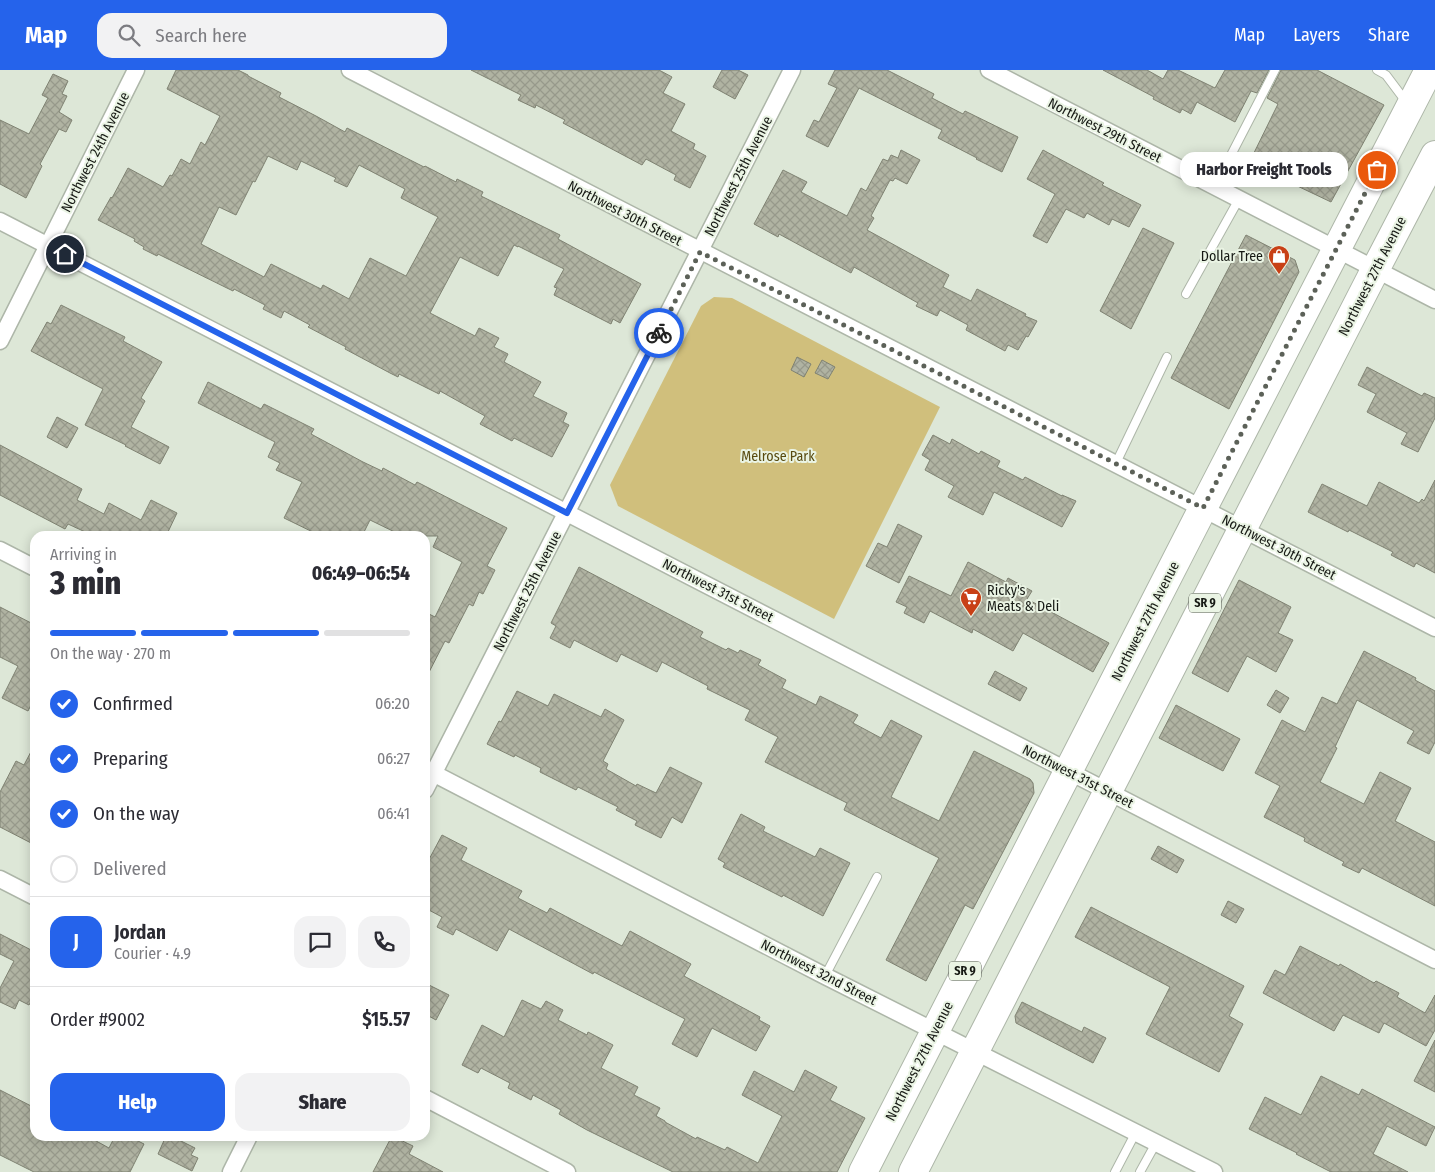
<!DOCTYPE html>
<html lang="en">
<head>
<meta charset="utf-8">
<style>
  body { margin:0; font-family:"Fira Sans Condensed",sans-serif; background:#f2f2f3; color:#2b2b33; height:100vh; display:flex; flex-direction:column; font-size:19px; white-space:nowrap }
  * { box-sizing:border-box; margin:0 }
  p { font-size:16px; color:#7c7c81 }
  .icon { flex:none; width:28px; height:28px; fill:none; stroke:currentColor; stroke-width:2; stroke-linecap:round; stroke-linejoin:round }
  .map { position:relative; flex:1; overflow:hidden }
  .side { position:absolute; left:30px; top:461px; width:400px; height:610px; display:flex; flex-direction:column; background:#fff; border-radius:15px; box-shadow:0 2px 12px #0003 }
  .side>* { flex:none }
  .pin { position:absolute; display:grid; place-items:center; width:42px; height:42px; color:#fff; margin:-21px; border:2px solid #fff; border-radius:50%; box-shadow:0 1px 5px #0007 }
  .courier { position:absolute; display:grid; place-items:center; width:50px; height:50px; margin:-25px; border:4px solid #2563eb; border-radius:50%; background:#fff; color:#222; box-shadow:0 1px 6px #0007 }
  .bubble { position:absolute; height:35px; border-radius:15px; background:#fff; box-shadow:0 2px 12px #0003; font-size:16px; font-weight:800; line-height:35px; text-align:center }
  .overview em { font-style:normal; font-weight:800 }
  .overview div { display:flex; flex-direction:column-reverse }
  .overview { display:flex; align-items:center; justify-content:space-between; height:85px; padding:0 20px }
  h1 { font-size:32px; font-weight:800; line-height:38px }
  .bar { display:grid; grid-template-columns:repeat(4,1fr); gap:8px 5px; align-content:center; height:60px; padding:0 20px }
  .bar i { height:6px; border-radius:4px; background:#e1e1e2 }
  .bar .current { background:#2563eb }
  .bar p { grid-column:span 4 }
  .line { display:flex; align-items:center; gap:12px; padding:0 20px; border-top:1px solid #e1e1e2 }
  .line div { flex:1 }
  .round { display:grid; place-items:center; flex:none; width:52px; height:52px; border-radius:15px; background:#f2f2f3 }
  ol { padding:0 20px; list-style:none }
  li { display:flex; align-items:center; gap:15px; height:55px }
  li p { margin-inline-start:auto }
  li .icon { padding:5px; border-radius:50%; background:#2563eb; color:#fff; stroke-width:4 }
  li:last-child { color:#7c7c81 }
  li i { width:28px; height:28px; border:2px solid #e1e1e2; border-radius:50% }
  .primary-button { display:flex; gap:10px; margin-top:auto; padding:10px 20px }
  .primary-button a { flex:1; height:58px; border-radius:15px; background:#2563eb; color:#fff; font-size:20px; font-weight:800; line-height:58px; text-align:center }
  .primary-button a+a { background:#f2f2f3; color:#2b2b33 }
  header { display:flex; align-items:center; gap:30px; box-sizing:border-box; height:70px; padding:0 25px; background:#2563eb; color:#fff }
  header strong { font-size:24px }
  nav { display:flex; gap:28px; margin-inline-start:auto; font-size:18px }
  .search { width:350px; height:45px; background:#f2f2f3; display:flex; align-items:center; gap:12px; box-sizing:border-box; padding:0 18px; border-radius:15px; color:#7c7c81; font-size:19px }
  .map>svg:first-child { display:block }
  .green { fill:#d0bf7c }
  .building { fill:url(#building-cross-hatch); stroke:#7f8272; fill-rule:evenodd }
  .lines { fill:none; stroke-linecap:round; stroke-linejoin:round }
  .lane-casing { stroke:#adb6a8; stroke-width:10 }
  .street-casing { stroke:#adb6a8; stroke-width:19 }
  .highway-casing { stroke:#adb6a8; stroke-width:30 }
  .lane { stroke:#fff; stroke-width:8 }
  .street { stroke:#fff; stroke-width:16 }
  .highway { stroke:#fff; stroke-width:28 }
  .done { stroke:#5c6158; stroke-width:5; stroke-dasharray:0 9 }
  .route { stroke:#2563eb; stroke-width:6 }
  .labels { text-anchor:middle; stroke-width:4; stroke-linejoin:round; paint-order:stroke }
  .shield { fill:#eaf4e4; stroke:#565b52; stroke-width:1 }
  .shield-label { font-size:12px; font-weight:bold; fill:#161914 }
  .street-label { font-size:14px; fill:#161914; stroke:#eaf4e4 }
  .poi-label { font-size:14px; fill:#161914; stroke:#eaf4e4; text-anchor:end }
  .park-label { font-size:14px; fill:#584a0f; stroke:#eaf4e4 }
</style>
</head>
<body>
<header>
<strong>Map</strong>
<div class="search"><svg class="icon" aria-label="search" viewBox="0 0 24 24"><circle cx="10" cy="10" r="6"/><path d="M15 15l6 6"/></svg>Search here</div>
<nav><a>Map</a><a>Layers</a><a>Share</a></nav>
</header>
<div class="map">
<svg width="1435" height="1102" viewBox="0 0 1435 1102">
  <defs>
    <pattern id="building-cross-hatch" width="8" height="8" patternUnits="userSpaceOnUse" patternTransform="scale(1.25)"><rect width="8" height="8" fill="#b0b3a2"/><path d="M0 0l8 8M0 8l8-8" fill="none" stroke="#97998b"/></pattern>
  </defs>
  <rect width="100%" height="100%" fill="#dde7d7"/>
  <path class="green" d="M714 227 732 228 940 337 834 549 618 436 610 415 701 236Z"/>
  <g class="building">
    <path d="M176 0H238L248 5V6L281 23 279 27 316 46 345 62 347 58 424 97 425 96 456 112 457 109 483 122 481 126 560 165 558 169 641 214 620 253 613 249 611 254 554 225 557 218 554 217 564 199 518 176V177L514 175 498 206 460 187 430 243 475 266 479 258 499 268 494 277 508 284 504 292 541 312 533 326 567 343 563 352 569 355 552 387 514 368 512 371 480 354 485 346 440 321 439 324 399 304 398 307 390 303 345 279 346 277 308 257 310 255 284 241 281 248 263 239 265 235 234 219 233 221 158 184 157 186 143 179 144 177 134 171 135 169 98 150 111 127 112 128 128 98 163 117 170 105 172 106 181 89 190 94 201 72 205 75 220 46 167 19ZM268 86 297 100 301 91 336 108 334 111 347 117 359 95 405 119 401 128 438 147 406 206 370 188 349 229 323 215 321 219 271 194 264 207 201 174 219 137 236 145 253 111 255 112Z"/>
    <path d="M471 0H659L672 7 663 23 685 34 671 61 695 74 693 79 706 86 690 118 674 110 676 105 646 89 642 95 563 53 565 50 536 35 535 38 518 30 521 25Z"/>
    <path d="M722 0H738L748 5 735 29 713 17Z"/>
    <path d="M835 0H887L934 24 932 28 963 44 965 41 1018 67 1002 102 976 89 977 88 938 68 942 60 859 18 828 77 806 66 814 50 819 52 837 18 828 14Z"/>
    <path d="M1103 0H1147L1163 9 1168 0H1178L1215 18 1225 0H1269L1257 23 1251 21 1235 52 1197 32 1191 44 1182 39 1180 43 1153 29 1154 27Z"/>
    <path d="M1281 0H1317L1384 35 1331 132 1249 93 1278 34 1267 28Z"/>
    <path d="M53 4 68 11 62 24 67 26 59 42 72 50 66 62 59 59 40 94 42 96 26 128 0 114V50L29 64 48 28 42 25Z"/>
    <path d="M901 80 920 90 907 114 895 108 893 111 890 110 871 146 874 148 867 160 949 205 943 217 971 231 977 219 1026 244 1025 246 1037 251 1028 267 1026 266 1018 280 1008 275 1005 281 966 260 968 255 940 240 937 246 916 236 918 233 854 197 851 203 779 164 778 167 754 154 783 100 807 112 801 122 847 146 861 118 866 121 883 89 888 91 891 85 898 88Z"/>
    <path d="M1043 80 1104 113 1102 115 1141 135 1129 157 1112 149 1109 155 1087 143 1084 148 1066 139 1047 173 1033 166 1055 124 1027 109Z"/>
    <path d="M1143 158 1174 173 1131 259 1100 241Z"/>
    <path d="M1246 165 1295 190 1299 202 1229 339 1171 308Z"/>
    <path d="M61 235 125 267 123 271 162 292 141 328 145 331 131 357 169 377 160 394 125 376 126 375 85 355 103 319 31 281 47 252 51 254Z"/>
    <path d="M797 287 811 294 804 307 791 300Z"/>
    <path d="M822 290 835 297 828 309 815 303Z"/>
    <path d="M1367 297 1422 326 1424 323 1435 328V348L1418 382 1401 374 1407 363 1367 342 1376 324 1358 315Z"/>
    <path d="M208 312 261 339 264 334 314 359 311 364 363 392 382 401 383 398 415 415 417 412 507 458 487 496 495 500 483 524 479 522 473 536 469 534 449 573 445 571 425 610V542L435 547 462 492 433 477 438 466H403L370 450 362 466H321L284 448 302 412 276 400 280 393 268 387 275 372 198 333Z"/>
    <path d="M57 347 78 358 67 378 47 367Z"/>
    <path d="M933 365 950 374 952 369 979 384 981 381 1000 391 997 397 1023 410 1025 407 1062 426V425L1076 431 1062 457 994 422 983 445 948 427 954 416 925 400 930 390 922 385Z"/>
    <path d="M0 375 82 419 77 430 104 444 109 433 141 450 151 430 177 443 167 464 172 466H94L68 454 65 459 0 425Z"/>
    <path d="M1435 410V503L1416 493 1414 497 1391 485 1393 482 1349 460 1348 462 1308 442 1322 414 1367 436 1379 412 1419 433 1422 429 1424 431Z"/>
    <path d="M898 454 922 466 899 513 866 496 878 473 887 477Z"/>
    <path d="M968 492 1006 512 1008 508 1032 521 1027 529 1109 573 1093 602 1023 563 1013 581 973 559 972 563 930 541 924 553 904 543 907 537 896 532 909 506 951 526Z"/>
    <path d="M579 497 703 562 700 567 726 580 728 578 738 583 740 580 761 590 758 595 786 610 782 618 816 635 820 626 858 645 853 653 881 668 891 650 922 666 891 727 939 751 974 681 1030 709 1033 713 1034 723 973 839 965 835 926 911 886 890 939 788 844 740 847 733 765 692 778 667 745 650 750 640 707 619 708 616 662 592 657 602 621 584 617 592 574 570 570 578 550 568 556 556 551 553Z"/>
    <path d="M1239 510 1291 537 1278 563 1293 570 1276 602 1247 586 1228 622 1192 603Z"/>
    <path d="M0 537 35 555V627L28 641 2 628 18 596 0 587Z"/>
    <path d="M1364 581 1416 608 1415 610 1435 621V672L1429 684 1407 673 1414 661 1357 630 1335 677 1337 678 1320 712 1364 734 1380 702 1411 718 1395 751 1435 772V836L1362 798 1359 803 1342 795 1344 792 1304 771 1305 768 1264 747 1280 716 1255 703 1282 650 1305 662 1322 627 1337 634Z"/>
    <path d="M995 601 1027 618 1020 631 988 614Z"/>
    <path d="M1276 620 1289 628 1280 643 1267 635Z"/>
    <path d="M517 621 548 636 554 624 601 647 605 639 624 650 603 691 608 694 606 699 636 716 637 714 656 723 670 697 702 713 682 753 672 747 661 768 635 755 637 751 616 740 618 737 578 717 576 720 540 702 541 698 515 685 514 687 487 674 499 651 501 652Z"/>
    <path d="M1176 635 1240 669 1223 701 1159 668Z"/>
    <path d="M35 674V775L0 757V722L16 691 24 695Z"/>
    <path d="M741 744 765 757 763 761 815 787 820 778 850 793 823 846 783 825 782 827 723 797 725 793 718 789Z"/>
    <path d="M442 765 467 778 461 790 522 821 518 828 547 843 550 838 622 876 630 861 691 894 684 906 760 947 759 950 770 956 756 981 712 958 697 987 672 974 685 949 594 902 593 904 509 859 497 881 456 859 453 865 437 857 442 847 425 838V797Z"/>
    <path d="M1158 776 1184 790 1177 803 1151 789Z"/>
    <path d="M1228 831 1244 839 1236 853 1221 845Z"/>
    <path d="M1091 837 1244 916 1229 946 1243 954 1219 1002 1146 964 1170 917 1075 867Z"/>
    <path d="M0 864 35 882V924L29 935 19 930 15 939 0 932V918L14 891 0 884Z"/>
    <path d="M1300 876 1339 896 1340 894 1374 913 1376 911 1399 923 1397 927 1425 943 1435 925V960L1426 976 1384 953 1379 963 1343 945 1334 961 1263 923 1275 900 1285 905Z"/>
    <path d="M425 913 449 925 436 950 425 944Z"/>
    <path d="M522 930 541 939 546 931 563 940 558 950 587 965 588 962 613 975 601 998 638 1017 634 1025 660 1038 656 1046 665 1051V1052L696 1069 697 1067 725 1080 727 1077 758 1093 782 1046 742 1025 754 1001 794 1022 805 1000 837 1017 830 1030 865 1048 837 1102H673L587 1060 559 1044 561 1040 533 1025 531 1030 508 1018 510 1013 481 998 478 1003 462 995 482 955 504 967Z"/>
    <path d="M1022 932 1082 962 1084 957 1106 968 1093 993 1016 953 1015 946Z"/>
    <path d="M1435 970V1022L1414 1011Z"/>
    <path d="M1321 1006 1359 1025 1362 1019 1435 1057 1426 1076 1387 1056 1373 1084 1408 1102H1331L1296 1084 1297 1083 1249 1059 1265 1027 1301 1045Z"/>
    <path d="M0 1020 35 1038V1066H87L109 1078 115 1066H128L144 1074 130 1102H34L0 1085Z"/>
    <path d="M166 1066H171L195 1078 191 1085 198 1088 192 1101 158 1084Z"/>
    <path d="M392 1066 413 1076 409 1084 443 1102H373Z"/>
  </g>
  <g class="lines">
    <g class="lane-casing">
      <g id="lane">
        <path d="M1377 0 1386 5 1407 33"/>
        <path d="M1215 116 1275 0"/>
        <path d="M1186 224 1239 129"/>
        <path d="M1116 393 1167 287"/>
        <path d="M825 906 877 807"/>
        <path d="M1115 1102 1136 1062"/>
        <path d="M1140 1102 1156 1073"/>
      </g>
    </g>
    <g class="street-casing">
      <g id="street">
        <path d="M350 0C711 187 1073 371 1435 558"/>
        <path d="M989 0 1435 230"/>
        <path d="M0 151 1435 890"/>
        <path d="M0 271 136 0"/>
        <path d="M0 480 35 498"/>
        <path d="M425 699 825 906 1214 1102"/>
        <path d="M425 720 792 0"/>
        <path d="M0 809 35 827"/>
        <path d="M425 1028 567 1102"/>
        <path d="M231 1102 249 1066"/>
      </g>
    </g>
    <g class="highway-casing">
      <g id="highway">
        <path d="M863 1102 1203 438 1429 0"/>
        <path d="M913 1102 1375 200 1435 85"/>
      </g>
    </g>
    <use href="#lane" class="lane"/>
    <use href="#street" class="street"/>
    <use href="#highway" class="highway"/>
  </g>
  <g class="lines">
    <path class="done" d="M659 263 700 182 1203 438 1377 100"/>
    <path class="route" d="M65 184 567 443 659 263"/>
  </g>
  <defs>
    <g id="shop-pin" transform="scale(1.125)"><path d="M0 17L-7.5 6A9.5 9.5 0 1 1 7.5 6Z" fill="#c84016" stroke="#eaf4e4"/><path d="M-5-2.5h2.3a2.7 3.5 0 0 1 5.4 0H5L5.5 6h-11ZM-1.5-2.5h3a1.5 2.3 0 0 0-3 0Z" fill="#fff"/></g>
    <g id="supermarket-pin" transform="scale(1.125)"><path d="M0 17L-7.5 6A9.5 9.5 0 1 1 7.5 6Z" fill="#c84016" stroke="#eaf4e4"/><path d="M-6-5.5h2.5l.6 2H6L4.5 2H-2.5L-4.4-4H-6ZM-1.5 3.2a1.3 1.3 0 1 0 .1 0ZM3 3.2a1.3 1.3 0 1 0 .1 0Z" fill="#fff"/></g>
  </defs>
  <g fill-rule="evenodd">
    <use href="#shop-pin" x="1279" y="186"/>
    <use href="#supermarket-pin" x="971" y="528"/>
  </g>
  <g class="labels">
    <g class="shield">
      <rect x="1189" y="523.5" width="32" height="19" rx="4"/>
      <rect x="949" y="891.5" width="32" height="19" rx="4"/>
    </g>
    <g class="shield-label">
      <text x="1205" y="537">SR 9</text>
      <text x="965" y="905">SR 9</text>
    </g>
    <g class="street-label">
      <text transform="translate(1105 60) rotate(27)" y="5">Northwest 29th Street</text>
      <text transform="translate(95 82) rotate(-63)" y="5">Northwest 24th Avenue</text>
      <text transform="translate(738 106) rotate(-63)" y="5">Northwest 25th Avenue</text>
      <text transform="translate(625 143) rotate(27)" y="5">Northwest 30th Street</text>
      <text transform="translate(1372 206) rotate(-63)" y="5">Northwest 27th Avenue</text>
      <text transform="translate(1279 477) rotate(27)" y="5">Northwest 30th Street</text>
      <text transform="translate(718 520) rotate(27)" y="5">Northwest 31st Street</text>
      <text transform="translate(527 521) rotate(-63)" y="5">Northwest 25th Avenue</text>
      <text transform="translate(1145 551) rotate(-63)" y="5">Northwest 27th Avenue</text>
      <text transform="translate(1078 706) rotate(27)" y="5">Northwest 31st Street</text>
      <text transform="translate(819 902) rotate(27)" y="5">Northwest 32nd Street</text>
      <text transform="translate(919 991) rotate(-63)" y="5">Northwest 27th Avenue</text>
    </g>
    <g class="poi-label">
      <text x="1263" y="191">Dollar Tree</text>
      <text x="987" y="525" text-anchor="start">Ricky's<tspan x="987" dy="16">Meats &amp; Deli</tspan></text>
    </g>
    <g class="park-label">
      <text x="778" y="391">Melrose Park</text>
    </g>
  </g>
</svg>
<div class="pin" style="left:1377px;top:100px;background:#ea580c"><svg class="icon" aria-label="bag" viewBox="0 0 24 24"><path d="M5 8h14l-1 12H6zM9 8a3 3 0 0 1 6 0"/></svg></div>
<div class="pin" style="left:65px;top:184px;background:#1f2937"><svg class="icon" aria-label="home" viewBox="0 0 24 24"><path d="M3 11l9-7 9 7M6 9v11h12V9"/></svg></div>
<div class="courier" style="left:659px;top:263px"><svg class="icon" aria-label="bike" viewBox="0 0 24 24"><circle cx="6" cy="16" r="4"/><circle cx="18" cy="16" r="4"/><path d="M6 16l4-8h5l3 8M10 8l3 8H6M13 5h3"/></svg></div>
<div class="bubble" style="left:1180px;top:82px;width:168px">Harbor Freight Tools</div>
<section class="side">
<div class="overview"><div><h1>3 min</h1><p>Arriving in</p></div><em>06:49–06:54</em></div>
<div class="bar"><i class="current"></i><i class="current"></i><i class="current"></i><i></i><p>On the way · 270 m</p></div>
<ol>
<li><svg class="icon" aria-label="check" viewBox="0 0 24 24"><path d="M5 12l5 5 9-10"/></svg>Confirmed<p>06:20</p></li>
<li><svg class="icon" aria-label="check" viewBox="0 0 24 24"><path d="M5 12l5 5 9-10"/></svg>Preparing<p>06:27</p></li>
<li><svg class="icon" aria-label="check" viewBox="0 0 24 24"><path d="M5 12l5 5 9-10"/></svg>On the way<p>06:41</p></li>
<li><i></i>Delivered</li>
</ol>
<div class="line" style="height:90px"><b class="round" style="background:#2563eb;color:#fff">J</b><div><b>Jordan</b><p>Courier · 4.9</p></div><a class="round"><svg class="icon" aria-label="chat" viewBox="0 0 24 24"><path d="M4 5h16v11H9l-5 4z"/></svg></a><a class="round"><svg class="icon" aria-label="phone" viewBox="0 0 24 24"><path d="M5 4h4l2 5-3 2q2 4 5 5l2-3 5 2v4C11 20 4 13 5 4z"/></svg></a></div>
<div class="line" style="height:65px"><div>Order #9002</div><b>$15.57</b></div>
<div class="primary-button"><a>Help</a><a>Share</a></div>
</section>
</div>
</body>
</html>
